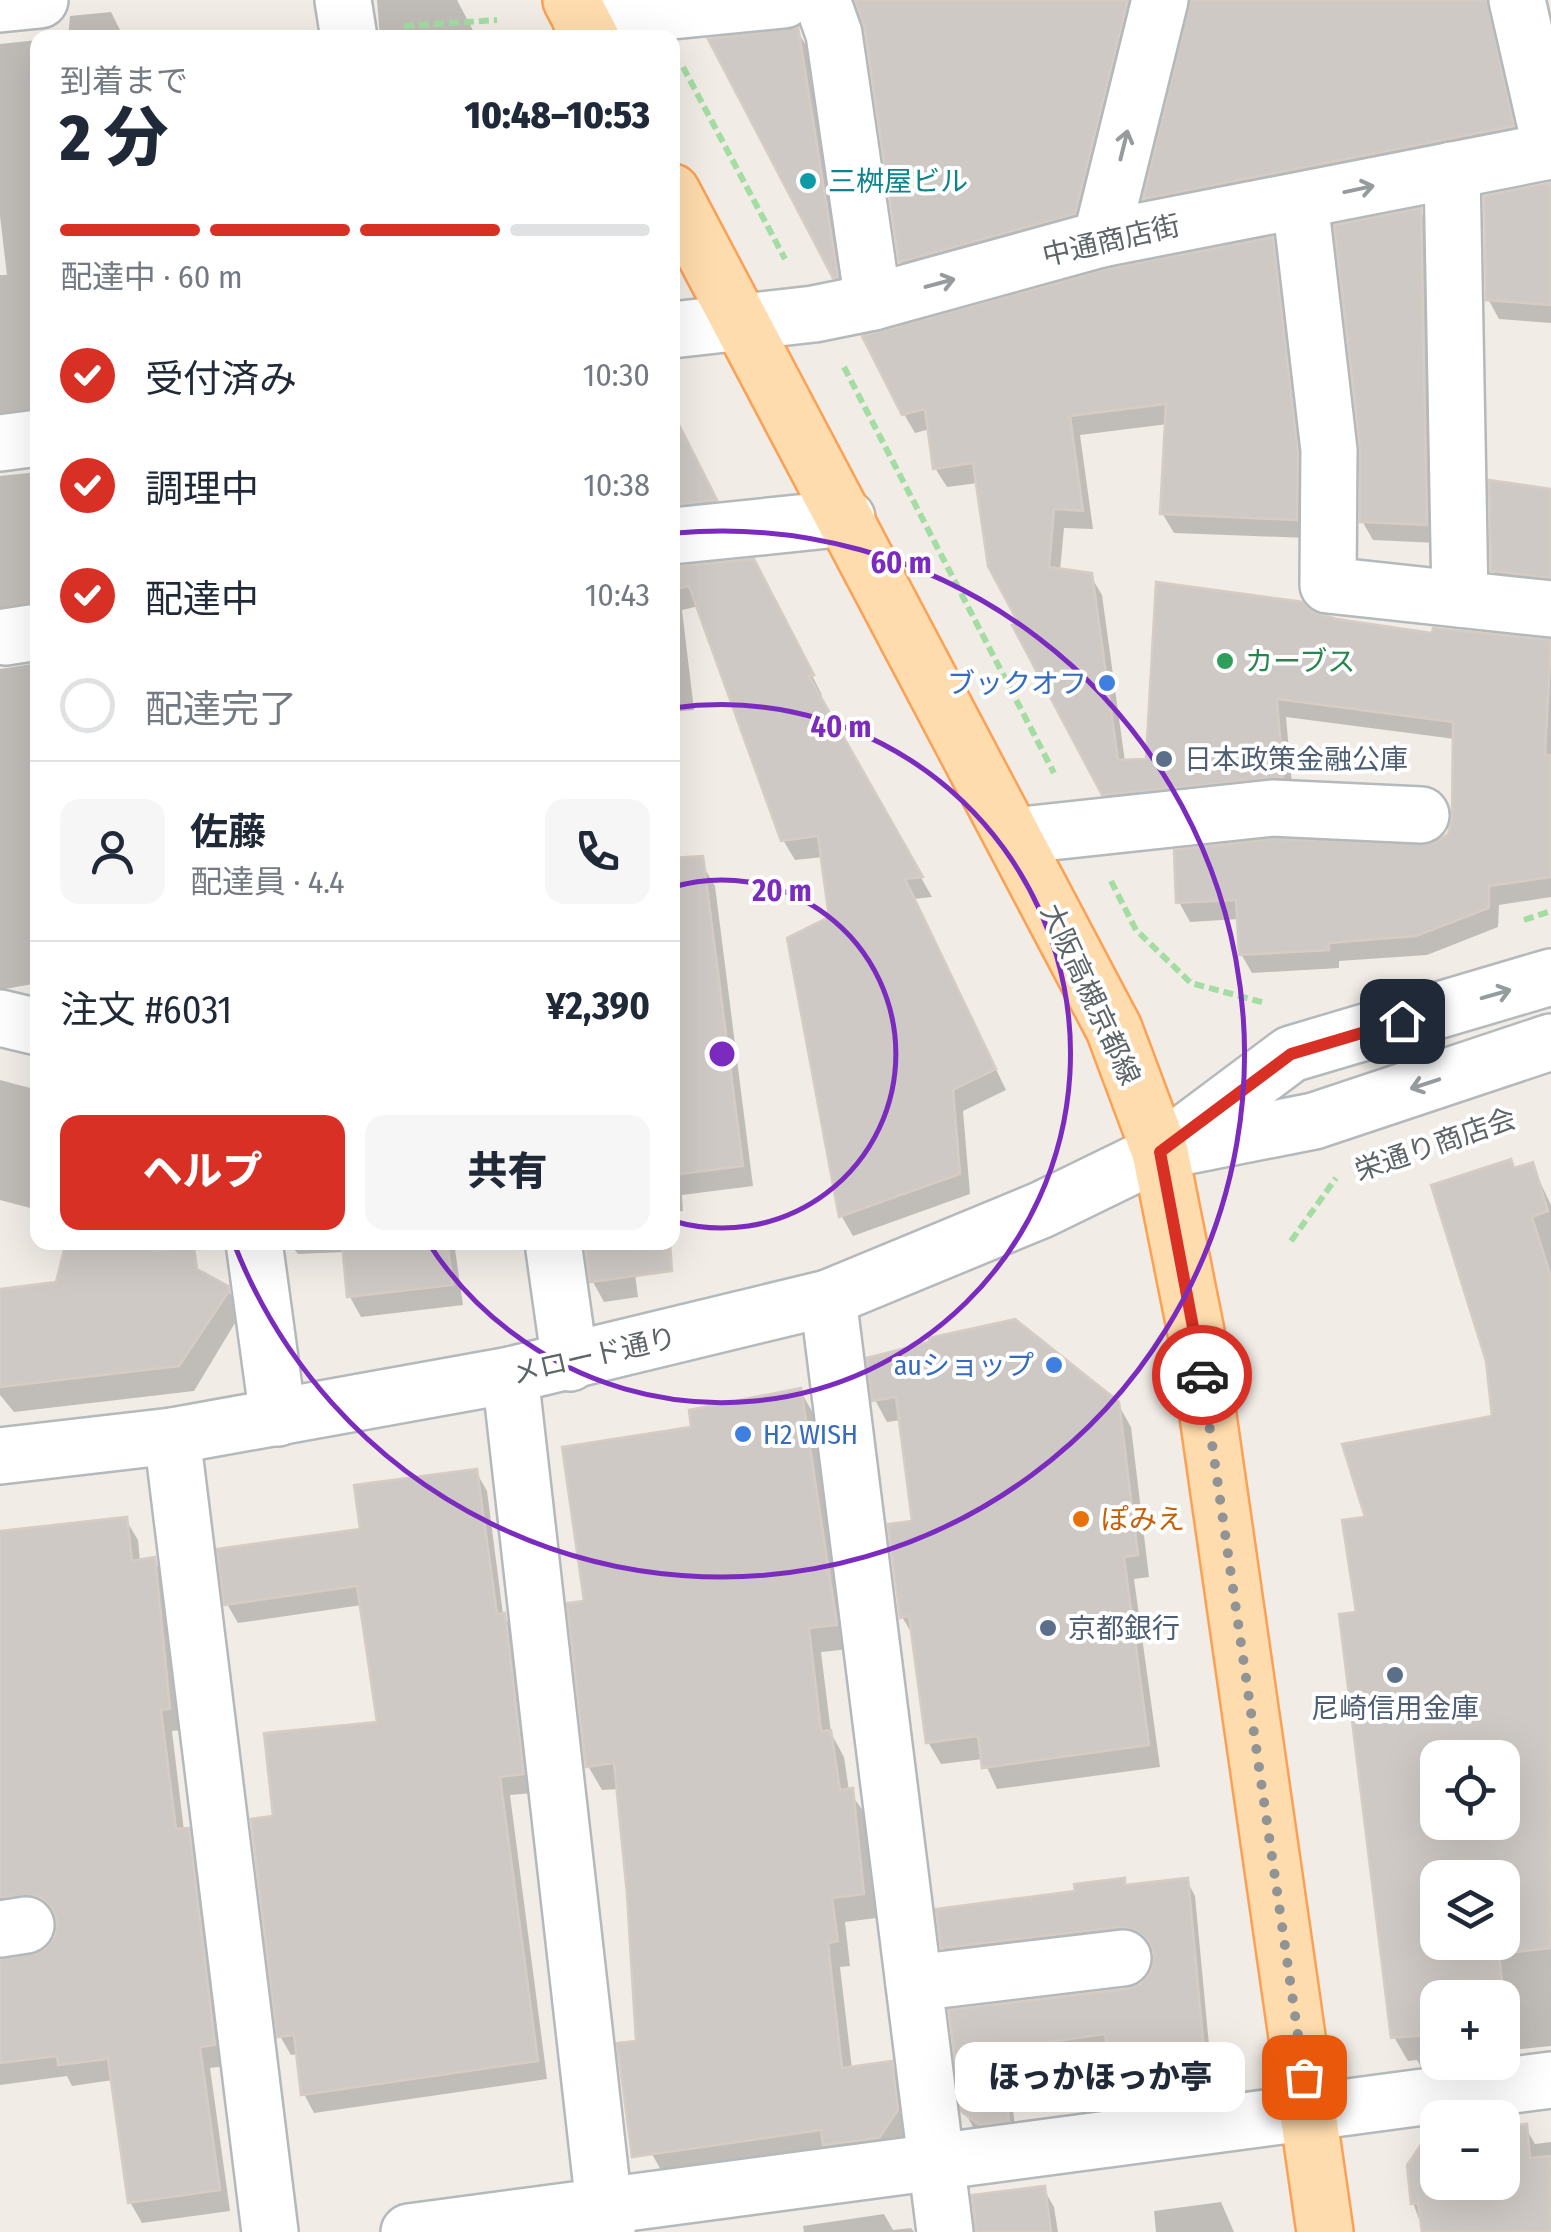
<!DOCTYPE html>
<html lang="ja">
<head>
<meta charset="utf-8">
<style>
  body { margin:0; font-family:"Fira Sans Condensed","Noto Sans JP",sans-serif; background:#f6f6f7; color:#1f2937; height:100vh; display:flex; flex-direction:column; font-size:38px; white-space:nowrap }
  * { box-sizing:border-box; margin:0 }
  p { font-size:32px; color:#747a83 }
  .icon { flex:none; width:55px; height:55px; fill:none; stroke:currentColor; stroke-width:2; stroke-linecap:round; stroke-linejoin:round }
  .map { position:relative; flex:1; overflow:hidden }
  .sheet { position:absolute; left:30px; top:30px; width:650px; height:1220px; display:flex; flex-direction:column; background:#fff; border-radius:20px; box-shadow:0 10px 40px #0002 }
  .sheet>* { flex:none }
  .controls { position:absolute; left:1420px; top:1740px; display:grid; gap:20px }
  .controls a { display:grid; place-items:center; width:100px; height:100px; border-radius:20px; background:#fff; box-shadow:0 10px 40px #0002; font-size:50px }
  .pin { position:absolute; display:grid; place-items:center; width:85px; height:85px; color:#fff; margin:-42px; border-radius:20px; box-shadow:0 5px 15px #0006 }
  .courier { position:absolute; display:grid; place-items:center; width:100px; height:100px; margin:-50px; border:8px solid #d93025; border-radius:50%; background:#fff; color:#222; box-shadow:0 2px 12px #0007 }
  .bubble { position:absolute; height:70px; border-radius:20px; background:#fff; box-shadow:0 10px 40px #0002; font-size:32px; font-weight:800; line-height:70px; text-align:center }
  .overview em { font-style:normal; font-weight:800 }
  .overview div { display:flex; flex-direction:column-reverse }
  .overview { display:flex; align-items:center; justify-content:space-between; height:170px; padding:0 30px }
  h1 { font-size:65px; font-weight:800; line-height:75px }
  .bar { display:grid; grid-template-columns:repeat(4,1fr); gap:15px 10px; align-content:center; height:120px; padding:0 30px }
  .bar i { height:12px; border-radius:8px; background:#e0e1e3 }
  .bar .selected { background:#d93025 }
  .bar p { grid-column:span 4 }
  .line { display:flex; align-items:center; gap:25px; padding:0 30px; border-top:2px solid #e0e1e3 }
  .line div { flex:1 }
  .round { display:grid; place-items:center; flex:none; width:105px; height:105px; border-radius:20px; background:#f6f6f7 }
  ol { padding:0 30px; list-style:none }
  li { display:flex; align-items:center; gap:30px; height:110px }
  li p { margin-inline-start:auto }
  li .icon { padding:10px; border-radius:50%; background:#d93025; color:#fff; stroke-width:4 }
  li:last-child { color:#747a83 }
  li i { width:55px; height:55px; border:5px solid #e0e1e3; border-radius:50% }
  .primary-button { display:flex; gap:20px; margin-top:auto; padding:20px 30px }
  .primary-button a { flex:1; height:115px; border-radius:20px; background:#d93025; color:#fff; font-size:40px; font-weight:800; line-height:115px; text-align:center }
  .primary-button a+a { background:#f6f6f7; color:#1f2937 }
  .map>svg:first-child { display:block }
  .shadow { fill:#0003; fill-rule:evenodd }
  .building { fill:#cec9c5; stroke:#d6ccc4; stroke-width:2.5; fill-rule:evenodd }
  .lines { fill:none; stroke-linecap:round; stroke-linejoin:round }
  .minor-casing { stroke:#b4b9bc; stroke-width:60 }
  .major-casing { stroke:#fca054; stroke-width:60 }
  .path { stroke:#a4dda3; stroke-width:6; stroke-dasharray:10 5; stroke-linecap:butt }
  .minor { stroke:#fff; stroke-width:55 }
  .major { stroke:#ffdcad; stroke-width:55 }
  .oneway { stroke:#969b9d }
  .done { stroke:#919494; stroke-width:10; stroke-dasharray:0 18 }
  .route { stroke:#d93025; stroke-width:12 }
  .ring { fill:none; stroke:#7b2cbf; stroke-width:5 }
  .culture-dot { fill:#0f9aa8; stroke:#fff; stroke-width:4 }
  .leisure-dot { fill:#2e9e5b; stroke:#fff; stroke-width:4 }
  .shop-dot { fill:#3f7fe0; stroke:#fff; stroke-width:4 }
  .service-dot { fill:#5c6f8a; stroke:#fff; stroke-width:4 }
  .food-dot { fill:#e8710a; stroke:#fff; stroke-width:4 }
  .labels { text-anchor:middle; stroke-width:8; stroke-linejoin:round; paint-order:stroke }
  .culture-label { font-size:28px; fill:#0d838f; stroke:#fff; text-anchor:start }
  .street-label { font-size:28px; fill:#5d6568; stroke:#fff }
  .leisure-label { font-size:28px; fill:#27864d; stroke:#fff; text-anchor:start }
  .shop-label { font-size:28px; fill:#366cbe; stroke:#fff; text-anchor:end }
  .service-label { font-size:28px; fill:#4e5e75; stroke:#fff; text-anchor:start }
  .food-label { font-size:28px; fill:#c56008; stroke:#fff; text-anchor:start }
  .centre { fill:#7b2cbf; stroke:#fff; stroke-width:5 }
  .ring-label { font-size:30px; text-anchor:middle; font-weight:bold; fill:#7b2cbf; stroke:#fff; stroke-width:8; stroke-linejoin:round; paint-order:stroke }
</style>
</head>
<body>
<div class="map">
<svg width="1551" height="2232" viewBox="0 0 1551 2232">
  <rect width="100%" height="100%" fill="#f1ece6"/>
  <g class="shadow">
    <path d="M377 0H457L477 38H380Z"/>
    <path d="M856 0H1146L1085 233 912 281 901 262 866 23Z"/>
    <path d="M1193 0H1504L1523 146 1157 217 1146 199Z"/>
    <path d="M111 12 124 38H68L70 16Z"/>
    <path d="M797 30 808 49 846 297 835 277Z"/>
    <path d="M38 40V428L0 437V275H7L0 216V44Z"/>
    <path d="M1551 185V323L1499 319 1488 299Z"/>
    <path d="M1420 211 1431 230 1437 543 1373 540 1362 521 1363 446Z"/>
    <path d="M1271 240 1283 259 1307 473V538L1174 533 1162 513 1168 424 1080 435 1093 529 1064 528 1060 571 1090 575 1102 595 1125 762 1148 761 1310 613 1434 636 1551 642V897L1499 905 1498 927 1427 955 1339 961V968L1252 973 1241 954 1239 919 1190 922 1179 902 1435 846 1450 835 1455 818V739L1286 717 1293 796 1115 814 1023 626 978 483 947 487 935 468 930 429 915 433 904 414Z"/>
    <path d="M672 416 725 520 672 528Z"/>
    <path d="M38 472V623L0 632V476Z"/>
    <path d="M1551 492V595L1504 590 1493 570Z"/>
    <path d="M672 569 764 582 822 695 818 696 932 897 914 899 1006 1090 963 1111 970 1194 853 1236 842 1217 790 939 831 919 824 857 795 860 783 840 699 606 682 610 694 710 672 712Z"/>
    <path d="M38 663V983L0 990V669Z"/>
    <path d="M703 866 715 886 753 1186 682 1195 683 1211 672 1212V870Z"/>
    <path d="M0 1080 38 1090V1210L0 1200Z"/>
    <path d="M1532 1165 1551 1205V2046L1502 2051V1998H1438V2062H1484L1425 2074 1417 2060 1408 2061 1394 2037 1358 1614 1368 1519 1495 1418 1515 1170ZM1438 1758H1502V1822H1438ZM1438 1878H1502V1942H1438Z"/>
    <path d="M288 1242H454L463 1305 361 1317 350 1297 346 1252 298 1254Z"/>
    <path d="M585 1242H631L638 1297 604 1302 593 1282Z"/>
    <path d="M227 1288 241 1313 194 1391 14 1412 0 1395V1292Z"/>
    <path d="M870 1360 1118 1404 1131 1427 1149 1577 1134 1579 1160 1767 997 1789 983 1759 941 1764 928 1742 915 1639 902 1617 915 1523 901 1420 887 1422 875 1400Z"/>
    <path d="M800 1390 814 1415 850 1649 821 1652 831 1733 844 1757 849 1791 866 1815 876 1918 845 1922 850 1966 840 1967 852 2069 891 2064 905 2088 911 2136 840 2169 666 2179 652 2154 638 2041 619 1789 602 1790 588 1766 587 1603 693 1429Z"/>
    <path d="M476 1472 487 1491 503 1614 515 1634 533 1793 510 1795 547 2079 314 2113 304 2094 298 2054 291 2055 280 2036 276 1818 380 1724 362 1605 238 1623 227 1604Z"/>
    <path d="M126 1520 138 1540 140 1562 154 1560 166 1581 181 1730 172 1731 184 1831 199 1851 226 2066 210 2068 230 2211 142 2223 130 2202 113 2080 72 2086 67 2076 0 2085V1962L48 1951 57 1938 59 1922 50 1916 0 1922V1534Z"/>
    <path d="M1123 1880 1127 1887 1187 1881 1195 1896 1212 2077 1179 2114 1169 2115 1160 2100 1158 2081 1122 2086 1114 2071 1110 2050 1008 2064 1016 2136 989 2139 973 2127 964 2110 952 2012 1128 1991 1142 1986 1154 1972 1156 1952 1147 1945 1130 1942 952 1963 943 1947 1078 1893Z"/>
    <path d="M1525 2127 1535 2144 1551 2142V2232H1424L1413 2203 1409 2166 1434 2130 1438 2182H1502Z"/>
    <path d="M1043 2188 1054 2207 1058 2232H976Z"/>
    <path d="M1221 2202 1234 2232H1156L1154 2211Z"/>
    <path d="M884 2214 893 2230 911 2228 914 2232H804L803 2226Z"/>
  </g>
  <g class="building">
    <path d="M855 0H1128L1075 214 899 262 865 30Z"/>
    <path d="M1190 0H1487L1514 126 1143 199Z"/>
    <path d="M798 27 838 277 833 278 708 39Z"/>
    <path d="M1551 183V305L1486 300 1484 196Z"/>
    <path d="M1421 208 1427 525 1360 522V446L1334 225Z"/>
    <path d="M1273 237 1298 452 1297 520 1160 514 1166 404 1070 416 1083 511 1054 509 1049 567 1092 573 1118 760 1146 759 1156 582 1303 602 1311 611 1336 619 1432 633 1433 628 1551 640 1545 755H1551V877L1489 886V908L1416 936 1329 943V950L1239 955 1236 900 1176 903 1174 850 1273 839 1434 843 1448 834 1452 817 1453 722 1277 699 1283 777 1102 795 1012 625 1019 624 988 566 973 463 933 469 925 409 902 415 862 336 1108 269Z"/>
    <path d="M672 411 717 500 672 505Z"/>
    <path d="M1489 480 1551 489V578L1491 571Z"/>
    <path d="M754 559 814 675 809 676 923 877 905 879 996 1069 953 1090 960 1174 839 1217 787 938 829 917 818 836 781 841 689 586 672 590V567Z"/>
    <path d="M703 856 743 1166 672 1175V858Z"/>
    <path d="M1511 1159 1514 1168 1533 1162 1548 1211 1532 1217 1551 1277V1948L1499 1954 1507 2025 1502 2026V1998H1438V2034L1391 2038 1339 1614 1356 1612 1342 1520 1365 1517 1342 1444 1492 1416 1486 1361 1431 1185ZM1438 1758H1502V1822H1438ZM1438 1878H1502V1942H1438Z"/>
    <path d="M66 1242H153L154 1251 194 1247 197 1269 228 1286 229 1291 179 1366 0 1387V1289L56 1282Z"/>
    <path d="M342 1242H447L453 1285 347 1297Z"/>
    <path d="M585 1242H670L672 1271 590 1282Z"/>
    <path d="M1015 1319 1119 1402 1138 1555 1124 1557 1149 1745 982 1768 978 1736 926 1743 909 1616 900 1618 888 1524 912 1521 896 1397 872 1401 867 1358 929 1342V1338Z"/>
    <path d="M801 1388 837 1625 809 1628 821 1731 831 1730 840 1790 853 1788 864 1894 832 1898 838 1941 828 1943 842 2068 892 2061 898 2110 879 2138 823 2145 821 2130 632 2157 617 2043 636 2041 627 1894 614 1763 586 1767 567 1603 584 1601 562 1447 691 1427 689 1410Z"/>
    <path d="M477 1469 497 1614 505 1613 524 1774 500 1777 538 2061 301 2095 294 2035 277 2037 251 1819 273 1816 264 1733 377 1722 357 1586 224 1605 217 1549 360 1529 354 1485Z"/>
    <path d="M127 1517 132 1561 155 1557 170 1709 161 1710 176 1829 189 1828 215 2045 200 2047 220 2190 128 2203 108 2059 58 2065 57 2056 0 2063V1960L45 1950 55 1937 57 1921 51 1906 38 1896 0 1897V1531Z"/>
    <path d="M1125 1878V1885L1188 1878 1205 2061 1170 2099 1158 2101 1153 2065 1111 2072 1105 2034 1000 2049 1009 2121 979 2125 961 2111 949 2010 1128 1989 1141 1984 1151 1971 1154 1953 1148 1940 1136 1930 1120 1927 941 1948 936 1909 1075 1891 1074 1884Z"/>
    <path d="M1527 2124 1530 2158 1551 2156V2232H1422L1418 2203 1411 2204 1407 2165 1427 2136 1438 2134V2182H1502V2127Z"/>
    <path d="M1045 2186 1051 2232H976L972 2195Z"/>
  </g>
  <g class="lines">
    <g class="minor-casing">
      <g id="minor">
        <path d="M343 0 349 38"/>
        <path d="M822 0 834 34 873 302"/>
        <path d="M1517 0 1551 149"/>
        <path d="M0 4 40 0"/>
        <path d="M581 20 784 0"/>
        <path d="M1452 170 1460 599"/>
        <path d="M1300 201 1329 450 1328 585 1551 609"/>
        <path d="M1101 239 1160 0"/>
        <path d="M672 330 814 314 873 302 1101 239 1551 151"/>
        <path d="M0 443 38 438"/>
        <path d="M672 536 847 518"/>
        <path d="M5 637 38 632"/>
        <path d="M1014 836 1272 808 1421 815"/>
        <path d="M0 1018 38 1027"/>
        <path d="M1172 1149 1314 1121 1551 1042"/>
        <path d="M254 1242 278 1418"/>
        <path d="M553 1242 570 1363"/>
        <path d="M828 1298 945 2232"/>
        <path d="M510 1375 607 2232"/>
        <path d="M172 1436 270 2232"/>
        <path d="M0 1456 172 1436 510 1375 828 1298 1041 1210 1160 1152 1291 1054 1551 977"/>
        <path d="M0 1929 26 1925"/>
        <path d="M914 1983 1123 1958"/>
        <path d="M409 2232 1551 2080"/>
      </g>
    </g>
    <g class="major-casing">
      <g id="major">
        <path d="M571 0 591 38"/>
        <path d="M672 192 1114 1029 1160 1152 1196 1332 1325 2232"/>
      </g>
    </g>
    <g class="path">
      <path d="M404 26 497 20"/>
      <path d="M683 67 785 259"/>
      <path d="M844 367 1054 773"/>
      <path d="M1111 881 1136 930 1191 983 1265 1003"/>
      <path d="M1524 920 1551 911"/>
      <path d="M1291 1241 1336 1178"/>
    </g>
    <use href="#minor" class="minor"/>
    <use href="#major" class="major"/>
  </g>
  <defs><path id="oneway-shaft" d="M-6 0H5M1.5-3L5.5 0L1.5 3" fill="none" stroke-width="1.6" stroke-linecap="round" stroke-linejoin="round" transform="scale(2.5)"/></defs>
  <g class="oneway">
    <use href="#oneway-shaft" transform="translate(1124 145) rotate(-76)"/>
    <use href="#oneway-shaft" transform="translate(1359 189) rotate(-12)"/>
    <use href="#oneway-shaft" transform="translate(940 283) rotate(-15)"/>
    <use href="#oneway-shaft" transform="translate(1496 994) rotate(-16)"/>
    <use href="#oneway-shaft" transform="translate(1425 1084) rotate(162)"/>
  </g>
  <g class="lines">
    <path class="done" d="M1202 1375 1304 2077"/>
    <path class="route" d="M1202 1375 1160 1152 1291 1054 1402 1021"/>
  </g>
  <g class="ring">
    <path d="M673 887A174 174 0 1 1 673 1221"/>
    <path d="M673 708A349 349 0 1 1 429 1244"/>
    <path d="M676 533A523 523 0 1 1 235 1246"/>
  </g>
  <circle class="culture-dot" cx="808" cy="181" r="10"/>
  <circle class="leisure-dot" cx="1225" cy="661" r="10"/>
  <g class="shop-dot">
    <circle cx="1107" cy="683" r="10"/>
    <circle cx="1054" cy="1365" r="10"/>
    <circle cx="743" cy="1434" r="10"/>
  </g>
  <g class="service-dot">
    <circle cx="1164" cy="759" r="10"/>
    <circle cx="1048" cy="1628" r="10"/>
    <circle cx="1395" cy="1675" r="10"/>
  </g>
  <circle class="food-dot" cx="1081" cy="1519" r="10"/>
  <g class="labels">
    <g class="culture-label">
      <text x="828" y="191">三桝屋ビル</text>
    </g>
    <g class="street-label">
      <text transform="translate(1111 240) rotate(-13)" y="10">中通商店街</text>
      <text transform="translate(1091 994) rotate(65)" y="10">大阪高槻京都線</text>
      <text transform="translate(1435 1144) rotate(-19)" y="10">栄通り商店会</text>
      <text transform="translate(594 1355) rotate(-13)" y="10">メロード通り</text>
    </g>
    <g class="leisure-label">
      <text x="1245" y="671">カーブス</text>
    </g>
    <g class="shop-label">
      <text x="1087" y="693">ブックオフ</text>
      <text x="1034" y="1375">auショップ</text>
      <text x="763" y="1444" text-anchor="start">H2 WISH</text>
    </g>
    <g class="service-label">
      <text x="1184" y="769">日本政策金融公庫</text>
      <text x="1068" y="1638">京都銀行</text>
      <text x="1395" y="1718" text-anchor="middle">尼崎信用金庫</text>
    </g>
    <g class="food-label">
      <text x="1101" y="1529">ぽみえ</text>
    </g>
  </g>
  <circle cx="722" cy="1054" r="15" class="centre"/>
  <g class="ring-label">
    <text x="901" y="573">60 m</text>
    <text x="841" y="737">40 m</text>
    <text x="782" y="901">20 m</text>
  </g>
</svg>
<div class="controls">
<a><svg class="icon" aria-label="locate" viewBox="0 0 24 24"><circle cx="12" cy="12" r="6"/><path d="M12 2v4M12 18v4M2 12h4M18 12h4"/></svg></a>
<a><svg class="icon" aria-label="layers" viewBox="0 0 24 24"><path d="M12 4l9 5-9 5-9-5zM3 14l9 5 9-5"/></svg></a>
<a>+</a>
<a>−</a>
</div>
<div class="pin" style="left:1304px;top:2077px;background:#ea580c"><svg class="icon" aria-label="bag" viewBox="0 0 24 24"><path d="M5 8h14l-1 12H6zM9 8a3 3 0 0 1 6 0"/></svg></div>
<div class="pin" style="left:1402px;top:1021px;background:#1f2937"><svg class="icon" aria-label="home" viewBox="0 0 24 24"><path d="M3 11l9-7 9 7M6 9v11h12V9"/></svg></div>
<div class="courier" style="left:1202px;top:1375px"><svg class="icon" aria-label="car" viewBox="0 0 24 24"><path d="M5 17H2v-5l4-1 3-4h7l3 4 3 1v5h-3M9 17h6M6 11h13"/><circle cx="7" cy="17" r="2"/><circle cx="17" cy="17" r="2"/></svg></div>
<div class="bubble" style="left:955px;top:2042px;width:290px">ほっかほっか亭</div>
<section class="sheet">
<div class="overview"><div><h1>2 分</h1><p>到着まで</p></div><em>10:48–10:53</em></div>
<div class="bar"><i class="selected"></i><i class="selected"></i><i class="selected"></i><i></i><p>配達中 · 60 m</p></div>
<ol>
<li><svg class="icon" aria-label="check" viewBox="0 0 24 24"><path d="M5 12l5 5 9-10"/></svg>受付済み<p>10:30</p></li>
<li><svg class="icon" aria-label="check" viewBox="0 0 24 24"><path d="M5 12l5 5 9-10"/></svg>調理中<p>10:38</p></li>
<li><svg class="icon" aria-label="check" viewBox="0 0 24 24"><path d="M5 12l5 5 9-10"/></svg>配達中<p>10:43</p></li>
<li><i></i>配達完了</li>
</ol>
<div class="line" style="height:180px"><a class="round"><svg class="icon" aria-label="person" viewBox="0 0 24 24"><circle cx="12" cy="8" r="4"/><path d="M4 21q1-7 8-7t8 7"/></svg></a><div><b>佐藤</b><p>配達員 · 4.4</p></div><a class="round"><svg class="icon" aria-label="phone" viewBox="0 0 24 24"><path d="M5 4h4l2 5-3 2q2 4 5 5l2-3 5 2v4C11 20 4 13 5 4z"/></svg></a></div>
<div class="line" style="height:130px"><div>注文 #6031</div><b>¥2,390</b></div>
<div class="primary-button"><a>ヘルプ</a><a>共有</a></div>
</section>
</div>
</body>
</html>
